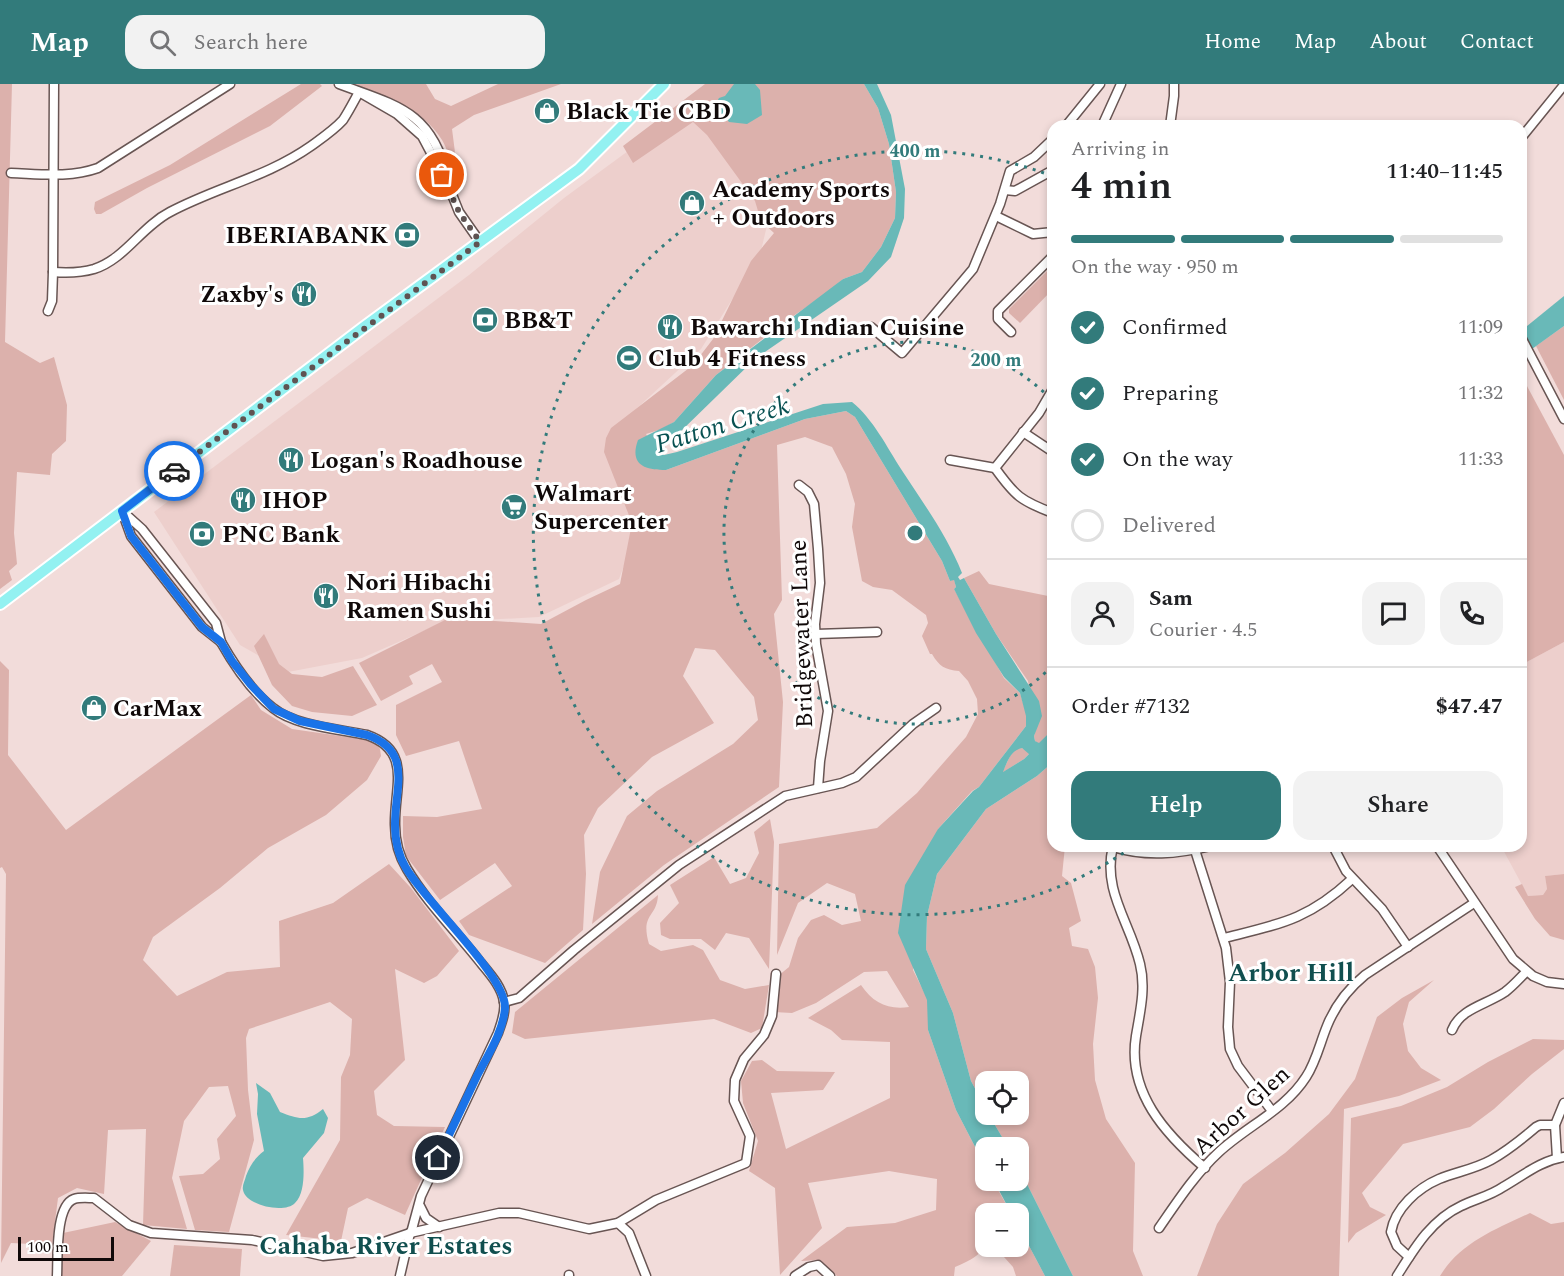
<!DOCTYPE html>
<html lang="en">
<head>
<meta charset="utf-8">
<style>
  body { margin:0; font-family:Spectral,serif; background:#f2f2f2; color:#202124; height:100vh; display:flex; flex-direction:column; font-size:22px; white-space:nowrap }
  * { box-sizing:border-box; margin:0 }
  p { font-size:20px; color:#757577 }
  .icon { flex:none; width:33px; height:33px; fill:none; stroke:currentColor; stroke-width:2; stroke-linecap:round; stroke-linejoin:round }
  .map { position:relative; flex:1; overflow:hidden }
  .sheet { position:absolute; left:1047px; top:36px; width:480px; height:732px; display:flex; flex-direction:column; background:#fff; border-radius:18px; box-shadow:0 3px 9px #0003 }
  .sheet>* { flex:none }
  .controls { position:absolute; left:975px; top:987px; display:grid; gap:12px }
  .controls a { display:grid; place-items:center; width:54px; height:54px; border-radius:12px; background:#fff; box-shadow:0 3px 9px #0003; font-size:30px }
  .scale { position:absolute; left:18px; bottom:15px; width:96px; box-sizing:border-box; padding-left:6px; border:3px solid #100909; border-top:0; font-size:16px; line-height:21px; white-space:nowrap; color:#100909; -webkit-text-stroke:4px #fff; paint-order:stroke }
  .pin { position:absolute; display:grid; place-items:center; width:51px; height:51px; color:#fff; margin:-26px; border:3px solid #fff; border-radius:50%; box-shadow:0 2px 6px #0007 }
  .courier { position:absolute; display:grid; place-items:center; width:60px; height:60px; margin:-30px; border:4px solid #1a73e8; border-radius:50%; background:#fff; color:#222; box-shadow:0 2px 8px #0007 }
  .headline em { font-style:normal; font-weight:600 }
  .headline div { display:flex; flex-direction:column-reverse }
  .headline { display:flex; align-items:center; justify-content:space-between; height:102px; padding:0 24px }
  h1 { font-size:39px; font-weight:600; line-height:45px }
  .bar { display:grid; grid-template-columns:repeat(4,1fr); gap:9px 6px; align-content:center; height:72px; padding:0 24px }
  .bar i { height:8px; border-radius:4px; background:#e0e0e0 }
  .bar .current { background:#327b7b }
  .bar p { grid-column:span 4 }
  .line { display:flex; align-items:center; gap:15px; padding:0 24px; border-top:2px solid #e0e0e0 }
  .line div { flex:1 }
  .round { display:grid; place-items:center; flex:none; width:63px; height:63px; border-radius:18px; background:#f2f2f2 }
  ol { padding:0 24px; list-style:none }
  li { display:flex; align-items:center; gap:18px; height:66px }
  li p { margin-inline-start:auto }
  li .icon { padding:6px; border-radius:50%; background:#327b7b; color:#fff; stroke-width:4 }
  li:last-child { color:#757577 }
  li i { width:33px; height:33px; border:3px solid #e0e0e0; border-radius:50% }
  .action { display:flex; gap:12px; margin-top:auto; padding:12px 24px }
  .action a { flex:1; height:69px; border-radius:18px; background:#327b7b; color:#fff; font-size:24px; font-weight:600; line-height:69px; text-align:center }
  .action a+a { background:#f2f2f2; color:#202124 }
  header { display:flex; align-items:center; gap:36px; box-sizing:border-box; height:84px; padding:0 30px; background:#327b7b; color:#fff }
  header strong { font-size:28px }
  nav { display:flex; gap:33px; margin-inline-start:auto; font-size:21px }
  .search { width:420px; height:54px; background:#f2f2f2; display:flex; align-items:center; gap:15px; box-sizing:border-box; padding:0 21px; border-radius:18px; color:#757577; font-size:22px }
  .map>svg:first-child { display:block }
  .built { fill:#edcfcc }
  .green { fill:#dcb1ac }
  .water { fill:#69b9b8; fill-rule:evenodd }
  .lines { fill:none; stroke-linecap:round; stroke-linejoin:round }
  .minor-casing { stroke:#685553; stroke-width:11 }
  .major-casing { stroke:#fff; stroke-width:14 }
  .minor { stroke:#fff; stroke-width:8 }
  .major { stroke:#93f1f1; stroke-width:10 }
  .done { stroke:#5f5352; stroke-width:6; stroke-dasharray:0 10.8 }
  .route { stroke:#1a73e8; stroke-width:8 }
  .ring { fill:none; stroke:#327b7b; stroke-width:3; stroke-dasharray:3 6 }
  .labels { text-anchor:middle; stroke-width:6; stroke-linejoin:round; paint-order:stroke }
  .poi-label { font-size:24px; font-weight:bold; fill:#100909; stroke:#fff; text-anchor:start }
  .street-label { font-size:24px; fill:#100909; stroke:#fff }
  .water-label { font-size:26px; font-style:italic; fill:#085152; stroke:#fff }
  .neighbourhood-label { font-size:26px; font-weight:bold; fill:#114f4f; stroke:#fff }
  .centre { fill:#327b7b; stroke:#fff; stroke-width:3 }
  .ring-label { font-size:18px; text-anchor:middle; font-weight:bold; fill:#327b7b; stroke:#fff; stroke-width:6; stroke-linejoin:round; paint-order:stroke }
</style>
</head>
<body>
<header>
<strong>Map</strong>
<div class="search"><svg class="icon" aria-label="search" viewBox="0 0 24 24"><circle cx="10" cy="10" r="6"/><path d="M15 15l6 6"/></svg>Search here</div>
<nav><a>Home</a><a>Map</a><a>About</a><a>Contact</a></nav>
</header>
<div class="map">
<svg width="1564" height="1192" viewBox="0 0 1564 1192">
  <rect width="100%" height="100%" fill="#f2dcda"/>
  <g class="built">
    <path d="M699 15 770 129 760 171 701 265 621 339 638 444 619 495 539 533 444 538 362 574 288 588 240 561 154 428 469 191 564 114Z"/>
    <path d="M1564 558V790L1545 792 1547 805 1543 811 1528 812 1501 762H1521V581Z"/>
  </g>
  <g class="green">
    <path d="M0 0H12L5 258 40 279 54 273 67 321 66 357 52 370 50 391 17 388 14 449 17 480 9 487 12 496 0 505Z"/>
    <path d="M301 0H320L322 2 270 42 147 104 101 130H96L94 125 95 118 170 81Z"/>
    <path d="M350 0H426L435 15 451 22 498 0H561L474 31 452 45 457 84 454 87C450 77 447 64 442 56 423 24 382 12 350 0Z"/>
    <path d="M705 0H864L878 24 889 60 896 108 895 134 881 163 862 188 843 195 824 211 783 239 716 291 674 338 662 345 646 350 666 386 805 335 846 327 855 333 942 477 950 497 954 495 956 503 954 505 1004 594 1020 609 1027 632 1026 642 979 703 972 707 938 745 913 886 928 916V946L956 1026 985 1082 986 1096 993 1097 1011 1129 986 1130C985 1164 989 1169 955 1183L954 1192H837L820 1176 801 1177 847 1143 895 1139 936 1126 937 1095 889 1087 808 1099 822 1144 780 1191 775 1104 749 1087 758 1057 743 1019 741 997 752 977 762 976 777 987 835 988 823 1006 771 1009 786 1065 890 1014V958L842 956 831 946 808 934 861 901C873 919 888 926 909 923L887 887 864 888 816 919 792 929 774 928 778 892 789 883 798 854 811 836 824 831 842 841 861 837 855 810 827 799 798 819 777 871 779 760 877 744 917 709 966 653 978 630 977 615 968 597 959 587C945 586 939 582 932 570H930L922 552 928 539 926 531 892 506 873 503 862 497 852 443 855 420 846 390 832 363 805 353 777 361 782 516 774 530 783 618 779 703 664 781 592 840 600 788 627 732 657 707 733 660 758 636 754 613 715 566 695 564 683 592 714 639 652 673 598 724 584 751 586 790 583 846 545 879 469 851 459 837 512 802 495 779 440 816 406 772 403 753V732L437 733 482 725 459 657 406 672 396 651V621L442 598 432 580 409 592 413 600 381 617 359 579 449 534 541 540 586 516 620 500 632 439 604 368 606 354 611 344 693 281 713 255 751 177 774 149 761 137 755 117 707 51 693 38 633 79 623 62Z"/>
    <path d="M1053 181V205L1020 239 1009 229V225Z"/>
    <path d="M1564 242V316L1536 262Z"/>
    <path d="M1521 291 1564 371V558L1521 581Z"/>
    <path d="M979 487 989 500 1053 513V645L1039 660 1035 657 1034 652 1036 645 1028 597 996 550 964 494Z"/>
    <path d="M264 550 279 580 292 590 322 593 353 582 377 621 352 632 312 628 292 622 272 601 254 562Z"/>
    <path d="M0 577 9 586 8 671 66 746 251 611 261 626 292 645 375 657 380 665 381 672 367 696 326 731 268 764 220 804 153 853 143 876 177 912 227 888 280 883 279 837 333 819 389 780 411 804 459 867 437 892 424 899 395 885 405 976 374 1007 377 1031 394 1042 445 1043 405 1131 367 1114 348 1124 341 1157 286 1151 340 1056 341 993 350 971 352 935 330 918 249 945 246 954 248 1006 254 1056 229 1148 195 1146 179 1092 203 1090 220 1075 217 1055 236 1032 228 1002 209 1003 184 1037 172 1094 187 1145 143 1141 146 1045 108 1046 104 1110 77 1104 58 1114 52 1161 11 1159 1 1179 6 790 2 783 0 784Z"/>
    <path d="M1022 664 1030 669 1024 675 1002 689 1010 672 1016 665Z"/>
    <path d="M1053 678V762H1065L1062 792 1071 799 1081 837 1069 844 1072 862 1088 865 1095 883 1098 914 1093 960 1095 996 1106 1035 1135 1079 1133 1167 1143 1192H1073L1019 1084 1018 1064 1008 1063 989 1031 1018 1030V998H986L985 1023 971 997 953 929 926 865 927 832 937 790 986 725 1037 692Z"/>
    <path d="M770 735 774 758 769 885 749 854 726 849 715 866 701 855H670L661 851 660 839 679 819 670 801 714 773 730 800 746 794 759 769 754 748Z"/>
    <path d="M1564 790V856L1550 852 1535 835 1515 803 1522 800 1528 812 1543 811 1547 805 1545 792Z"/>
    <path d="M658 811C657 834 640 829 649 860L661 867 693 861 703 866 720 896 745 905 769 901 762 944 751 949 714 935 525 955 512 949 515 928Z"/>
    <path d="M1434 896 1409 918 1403 940 1408 967 1421 984 1441 996 1399 1012 1344 1025 1339 1192H1197L1217 1140 1243 1100 1285 1069 1329 1030 1355 995 1377 933 1402 914Z"/>
    <path d="M1533 955 1564 956V965L1532 990 1494 1025 1470 1043 1403 1060 1362 1109 1370 1123 1386 1131 1356 1149 1348 1159 1351 1034 1401 1022 1447 1003 1488 978Z"/>
    <path d="M1530 1129 1551 1140 1564 1138V1192H1440C1460 1159 1496 1145 1530 1129Z"/>
    <path d="M115 1138 151 1157 122 1192H61L63 1149Z"/>
    <path d="M1019 1143 1045 1192H1016L1013 1183 995 1163 1018 1162Z"/>
    <path d="M174 1161 242 1165 240 1192H170Z"/>
  </g>
  <g class="water">
    <path d="M734 0H755L760 6 762 31 747 40 729 38 723 30H719L713 25 719 14 725 12Z"/>
    <path d="M864 0H877L891 31 905 105 904 134 891 173 868 197 756 274 678 350 657 363 658 367 664 371 677 368 823 320 852 318C873 335 887 363 901 385 923 419 947 451 962 489L958 493 960 496 964 494 996 550 1039 617 1042 632 1034 652 1035 657 1039 659 1053 645V678L1037 692 986 725 937 790 927 832 926 865 953 929 971 997 985 1023 986 1030 989 1031 1008 1063 986 1064 985 1082 956 1026 928 946 927 916 898 849 905 801 938 745 973 707 979 703 1026 642V632L1020 609 1004 593 976 549 954 505 956 503 954 496 950 497 942 477 855 333 846 327 805 335 666 386C645 386 629 381 638 356L674 338 716 291 843 195 862 188 881 163 895 134 896 108 889 60 878 24ZM1022 664 1029 670 1024 675 1003 688C1007 678 1011 666 1022 664Z"/>
    <path d="M1564 212V242L1521 273V247Z"/>
    <path d="M256 999 270 1009 280 1028C298 1035 307 1038 323 1025L328 1034 324 1049 303 1074C304 1087 305 1109 295 1119 285 1130 246 1122 243 1106 242 1101 245 1097 246 1092 250 1081 255 1074 264 1067L257 1030 258 1010Z"/>
    <path d="M1019 1084 1073 1192H1045L1019 1143 1018 1130 1011 1129 994 1097 1018 1096Z"/>
  </g>
  <g class="lines">
    <g class="minor-casing">
      <g id="minor">
        <path d="M339 0C395 21 433 27 447 94"/>
        <path d="M359 8 397 30 422 52 449 103 459 128 480 158"/>
        <path d="M1066 42 1100 0"/>
        <path d="M1102 42 1121 0"/>
        <path d="M1170 42 1174 12V0"/>
        <path d="M1521 54 1564 1"/>
        <path d="M11 89C40 90 70 94 98 84L230 0"/>
        <path d="M1005 106 1015 107 1053 86"/>
        <path d="M996 132 1033 150 1053 148"/>
        <path d="M53 188C66 189 80 189 94 185 125 175 141 143 170 128 217 103 267 93 311 62 322 54 334 46 343 36 349 27 354 17 359 8"/>
        <path d="M48 227 52 217 53 188 54 0"/>
        <path d="M871 243 902 269 973 185 1000 120 1010 87 1034 73 1053 55"/>
        <path d="M1011 248 998 235V227L1053 172"/>
        <path d="M1521 253 1564 335"/>
        <path d="M1053 305 1039 329 995 384C1015 412 1021 417 1053 429"/>
        <path d="M1023 348 1053 368"/>
        <path d="M950 376 995 384"/>
        <path d="M799 401 808 408 814 420 818 465 820 499 815 540 816 560 828 627 820 677 818 704"/>
        <path d="M122 427 142 445 216 539 221 558 202 543 131 452Z"/>
        <path d="M816 550 877 548"/>
        <path d="M221 558C234 581 251 607 273 624 295 642 339 645 367 651 413 667 394 704 395 741 395 756 399 772 407 785 427 819 457 848 481 879 490 890 502 903 504 918 506 928 501 940 498 949L421 1112 411 1149"/>
        <path d="M1113 762C1102 807 1130 838 1140 880 1146 904 1140 928 1136 952 1127 1008 1165 1050 1205 1084"/>
        <path d="M1333 762 1346 787 1382 825 1408 863"/>
        <path d="M1437 762 1513 875 1533 892 1547 898 1564 900"/>
        <path d="M1113 763C1146 773 1177 770 1211 762"/>
        <path d="M1195 766 1226 864 1230 898 1228 943 1230 965 1238 982 1272 1027"/>
        <path d="M1224 854C1280 840 1308 836 1352 795"/>
        <path d="M504 918 519 914 574 866 679 781 785 712 842 699 856 693 913 640 936 624"/>
        <path d="M1452 946C1461 924 1486 921 1505 908 1513 902 1519 895 1526 888"/>
        <path d="M1557 1074 1555 1041 1564 1019"/>
        <path d="M420 1122 426 1134 439 1143"/>
        <path d="M618 1139 629 1149 646 1192"/>
        <path d="M1159 1144C1177 1118 1196 1089 1219 1068 1247 1042 1285 1026 1306 993 1316 978 1320 959 1327 942 1335 922 1348 905 1365 891L1474 819"/>
        <path d="M1409 1173 1397 1162 1391 1148C1395 1124 1418 1104 1439 1095 1456 1088 1475 1085 1491 1076 1507 1067 1522 1055 1536 1043L1540 1041H1555"/>
        <path d="M569 1191V1192"/>
        <path d="M57 1192C58 1174 55 1122 74 1115 80 1113 88 1114 94 1114L129 1141 151 1149 252 1156 323 1172 352 1169 410 1149 499 1129H519L589 1145 618 1139 656 1116 746 1079 750 1052 734 1017 735 996 744 975 764 951 772 932 776 890"/>
        <path d="M400 1192 410 1149"/>
        <path d="M795 1192 809 1183 818 1181 830 1192"/>
        <path d="M1397 1192C1414 1165 1431 1136 1461 1122 1475 1115 1490 1112 1503 1103 1524 1091 1540 1077 1564 1073"/>
      </g>
    </g>
    <g class="major-casing">
      <path id="major" d="M0 520 364 243 579 85 664 0"/>
    </g>
    <use href="#minor" class="minor"/>
    <use href="#major" class="major"/>
  </g>
  <g class="lines">
    <path class="done" d="M174 387 480 158 459 128 442 91"/>
    <path class="route" d="M174 387 122 427 131 452 202 543 221 558 232 577 251 601 274 625 300 637 367 651C413 667 395 703 395 740 395 755 398 771 406 784 424 816 507 893 505 924 503 948 488 971 477 992 464 1019 451 1047 438 1074"/>
  </g>
  <g class="ring">
    <path d="M1052 582A191 191 0 1 1 1052 316"/>
    <path d="M1131 764A382 382 0 1 1 1052 92"/>
  </g>
  <defs>
    <g id="shop-disc" transform="scale(1.35)"><circle r="9.5" fill="#327b7b" stroke="#fff"/><path d="M-5-2.5h2.3a2.7 3.5 0 0 1 5.4 0H5L5.5 6h-11ZM-1.5-2.5h3a1.5 2.3 0 0 0-3 0Z" fill="#fff"/></g>
    <g id="bank-disc" transform="scale(1.35)"><circle r="9.5" fill="#327b7b" stroke="#fff"/><path d="M-6-4H6V4H-6ZM0-2.3a2.3 2.3 0 1 0 0 4.6a2.3 2.3 0 1 0 0-4.6Z" fill="#fff"/></g>
    <g id="restaurant-disc" transform="scale(1.35)"><circle r="9.5" fill="#327b7b" stroke="#fff"/><path d="M-5-6h1v4h1v-4h1v4h1v-4h1v5L-1.5 .5V6h-2V.5L-5-1ZM5-6V6H3V1.5H1.5Q1.5-4 5-6Z" fill="#fff"/></g>
    <g id="stadium-disc" transform="scale(1.35)"><circle r="9.5" fill="#327b7b" stroke="#fff"/><path d="M0-5a6.5 5 0 1 0 0 10a6.5 5 0 1 0 0-10ZM-3.5-1.8h7v3.6h-7Z" fill="#fff"/></g>
    <g id="supermarket-disc" transform="scale(1.35)"><circle r="9.5" fill="#327b7b" stroke="#fff"/><path d="M-6-5.5h2.5l.6 2H6L4.5 2H-2.5L-4.4-4H-6ZM-1.5 3.2a1.3 1.3 0 1 0 .1 0ZM3 3.2a1.3 1.3 0 1 0 .1 0Z" fill="#fff"/></g>
  </defs>
  <g fill-rule="evenodd">
    <use href="#shop-disc" x="547" y="27"/>
    <use href="#shop-disc" x="692" y="119"/>
    <use href="#bank-disc" x="407" y="151"/>
    <use href="#restaurant-disc" x="304" y="210"/>
    <use href="#bank-disc" x="485" y="236"/>
    <use href="#restaurant-disc" x="670" y="243"/>
    <use href="#stadium-disc" x="629" y="274"/>
    <use href="#restaurant-disc" x="291" y="376"/>
    <use href="#restaurant-disc" x="243" y="416"/>
    <use href="#supermarket-disc" x="514" y="423"/>
    <use href="#bank-disc" x="202" y="450"/>
    <use href="#restaurant-disc" x="326" y="512"/>
    <use href="#shop-disc" x="94" y="624"/>
  </g>
  <g class="labels">
    <g class="poi-label">
      <text x="566" y="35">Black Tie CBD</text>
      <text x="712" y="113">Academy Sports<tspan x="712" dy="28">+ Outdoors</tspan></text>
      <text x="388" y="159" text-anchor="end">IBERIABANK</text>
      <text x="284" y="218" text-anchor="end">Zaxby's</text>
      <text x="504" y="244">BB&amp;T</text>
      <text x="690" y="251">Bawarchi Indian Cuisine</text>
      <text x="648" y="282">Club 4 Fitness</text>
      <text x="310" y="384">Logan's Roadhouse</text>
      <text x="534" y="417">Walmart<tspan x="534" dy="28">Supercenter</tspan></text>
      <text x="262" y="424">IHOP</text>
      <text x="222" y="458">PNC Bank</text>
      <text x="346" y="506">Nori Hibachi<tspan x="346" dy="28">Ramen Sushi</tspan></text>
      <text x="113" y="632">CarMax</text>
    </g>
    <g class="street-label">
      <text transform="translate(801 550) rotate(-92)" y="8">Bridgewater Lane</text>
      <text transform="translate(1241 1026) rotate(-42)" y="8">Arbor Glen</text>
    </g>
    <g class="water-label">
      <text transform="translate(722 340) rotate(-17)" y="9">Patton Creek</text>
    </g>
    <g class="neighbourhood-label">
      <text x="1291" y="897">Arbor Hill</text>
      <text x="386" y="1170">Cahaba River Estates</text>
    </g>
  </g>
  <circle cx="915" cy="449" r="9" class="centre"/>
  <g class="ring-label">
    <text x="915" y="73">400 m</text>
    <text x="996" y="282">200 m</text>
  </g>
</svg>
<div class="controls">
<a><svg class="icon" aria-label="locate" viewBox="0 0 24 24"><circle cx="12" cy="12" r="6"/><path d="M12 2v4M12 18v4M2 12h4M18 12h4"/></svg></a>
<a>+</a>
<a>−</a>
</div>
<div class="scale">100 m</div>
<div class="pin" style="left:442px;top:91px;background:#ea580c"><svg class="icon" aria-label="bag" viewBox="0 0 24 24"><path d="M5 8h14l-1 12H6zM9 8a3 3 0 0 1 6 0"/></svg></div>
<div class="pin" style="left:438px;top:1074px;background:#1f2937"><svg class="icon" aria-label="home" viewBox="0 0 24 24"><path d="M3 11l9-7 9 7M6 9v11h12V9"/></svg></div>
<div class="courier" style="left:174px;top:387px"><svg class="icon" aria-label="car" viewBox="0 0 24 24"><path d="M5 17H2v-5l4-1 3-4h7l3 4 3 1v5h-3M9 17h6M6 11h13"/><circle cx="7" cy="17" r="2"/><circle cx="17" cy="17" r="2"/></svg></div>
<section class="sheet">
<div class="headline"><div><h1>4 min</h1><p>Arriving in</p></div><em>11:40–11:45</em></div>
<div class="bar"><i class="current"></i><i class="current"></i><i class="current"></i><i></i><p>On the way · 950 m</p></div>
<ol>
<li><svg class="icon" aria-label="check" viewBox="0 0 24 24"><path d="M5 12l5 5 9-10"/></svg>Confirmed<p>11:09</p></li>
<li><svg class="icon" aria-label="check" viewBox="0 0 24 24"><path d="M5 12l5 5 9-10"/></svg>Preparing<p>11:32</p></li>
<li><svg class="icon" aria-label="check" viewBox="0 0 24 24"><path d="M5 12l5 5 9-10"/></svg>On the way<p>11:33</p></li>
<li><i></i>Delivered</li>
</ol>
<div class="line" style="height:108px"><a class="round"><svg class="icon" aria-label="person" viewBox="0 0 24 24"><circle cx="12" cy="8" r="4"/><path d="M4 21q1-7 8-7t8 7"/></svg></a><div><b>Sam</b><p>Courier · 4.5</p></div><a class="round"><svg class="icon" aria-label="chat" viewBox="0 0 24 24"><path d="M4 5h16v11H9l-5 4z"/></svg></a><a class="round"><svg class="icon" aria-label="phone" viewBox="0 0 24 24"><path d="M5 4h4l2 5-3 2q2 4 5 5l2-3 5 2v4C11 20 4 13 5 4z"/></svg></a></div>
<div class="line" style="height:78px"><div>Order #7132</div><b>$47.47</b></div>
<div class="action"><a>Help</a><a>Share</a></div>
</section>
</div>
</body>
</html>
